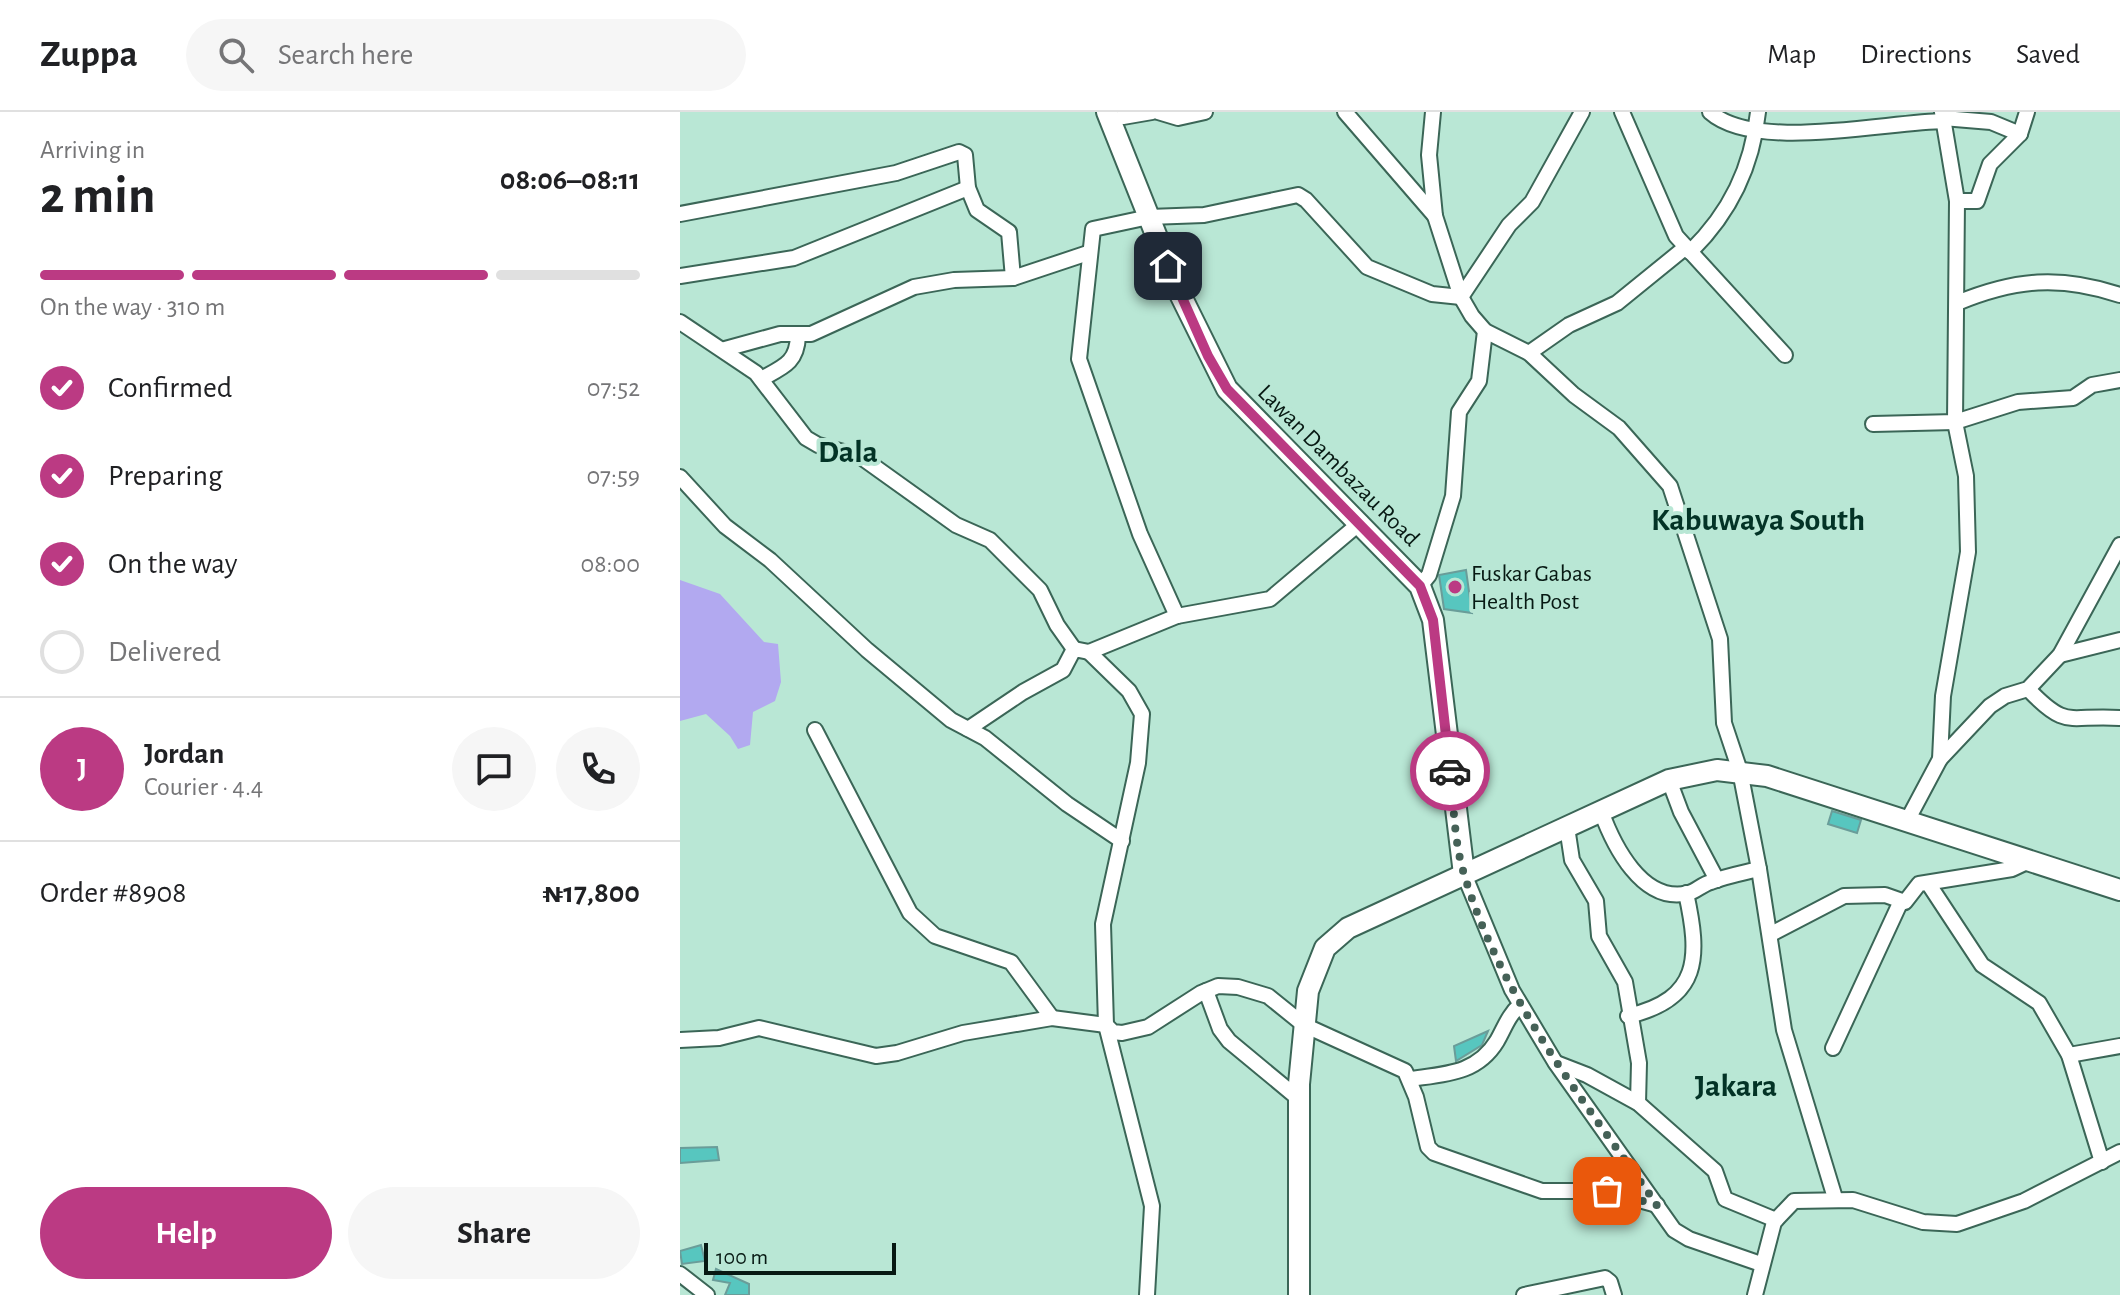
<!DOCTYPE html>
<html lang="en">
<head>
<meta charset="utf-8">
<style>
  body { margin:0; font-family:"Alegreya Sans",sans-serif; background:#f6f6f6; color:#202124; height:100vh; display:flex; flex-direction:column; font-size:30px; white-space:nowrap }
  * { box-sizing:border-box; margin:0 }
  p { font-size:26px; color:#757577 }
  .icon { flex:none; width:44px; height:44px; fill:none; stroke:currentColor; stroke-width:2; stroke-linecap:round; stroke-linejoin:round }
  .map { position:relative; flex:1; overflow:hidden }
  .sheet { display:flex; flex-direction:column; background:#fff; width:680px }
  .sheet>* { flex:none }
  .scale { position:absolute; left:24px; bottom:20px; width:192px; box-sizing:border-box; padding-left:8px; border:4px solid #071913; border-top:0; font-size:22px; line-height:28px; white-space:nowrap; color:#071913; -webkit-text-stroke:6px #b9e7d5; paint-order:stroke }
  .pin { position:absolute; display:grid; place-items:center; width:68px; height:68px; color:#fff; margin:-34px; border-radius:16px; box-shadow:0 4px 12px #0006 }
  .courier { position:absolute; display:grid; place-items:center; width:80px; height:80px; margin:-40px; border:6px solid #bb3a83; border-radius:50%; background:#fff; color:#222; box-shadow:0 2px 10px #0007 }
  .headline em { font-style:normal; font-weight:600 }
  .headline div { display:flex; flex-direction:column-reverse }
  .headline { display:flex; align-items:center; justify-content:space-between; height:136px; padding:0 40px }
  h1 { font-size:52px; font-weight:600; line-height:60px }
  .bar { display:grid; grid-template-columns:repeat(4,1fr); gap:12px 8px; align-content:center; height:96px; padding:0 40px }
  .bar i { height:10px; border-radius:6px; background:#e0e0e0 }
  .bar .selected { background:#bb3a83 }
  .bar p { grid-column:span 4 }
  .line { display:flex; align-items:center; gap:20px; padding:0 40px; border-top:2px solid #e0e0e0 }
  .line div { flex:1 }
  .round { display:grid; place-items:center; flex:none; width:84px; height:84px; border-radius:42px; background:#f6f6f6 }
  ol { padding:0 40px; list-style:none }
  li { display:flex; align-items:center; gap:24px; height:88px }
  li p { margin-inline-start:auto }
  li .icon { padding:8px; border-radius:50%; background:#bb3a83; color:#fff; stroke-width:4 }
  li:last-child { color:#757577 }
  li i { width:44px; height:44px; border:4px solid #e0e0e0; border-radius:50% }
  .primary-button { display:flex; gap:16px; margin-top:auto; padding:16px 40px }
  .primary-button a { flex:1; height:92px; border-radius:48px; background:#bb3a83; color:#fff; font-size:32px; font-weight:600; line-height:92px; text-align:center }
  .primary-button a+a { background:#f6f6f6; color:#202124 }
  header { display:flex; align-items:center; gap:48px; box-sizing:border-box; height:112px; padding:0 40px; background:#fff; border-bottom:2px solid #e0e0e0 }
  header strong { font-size:38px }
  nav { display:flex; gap:44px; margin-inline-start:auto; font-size:28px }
  .search { width:560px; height:72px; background:#f6f6f6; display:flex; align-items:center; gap:20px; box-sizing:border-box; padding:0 28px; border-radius:44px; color:#757577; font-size:30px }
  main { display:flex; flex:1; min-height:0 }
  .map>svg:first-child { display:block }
  .water { fill:#b2a9f0 }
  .building { fill:#57c6bf; stroke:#6a9d99; stroke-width:2 }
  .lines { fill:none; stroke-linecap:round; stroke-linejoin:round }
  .street-casing { stroke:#3b6657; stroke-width:18 }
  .secondary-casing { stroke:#3b6657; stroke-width:24 }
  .street { stroke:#fff; stroke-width:14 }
  .secondary { stroke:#fff; stroke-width:20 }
  .done { stroke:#456157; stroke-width:8; stroke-dasharray:0 14.4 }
  .route { stroke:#bb3a83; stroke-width:10 }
  .poi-dot { fill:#bb3a83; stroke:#b9e7d5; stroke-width:3 }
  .labels { text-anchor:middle; stroke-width:8; stroke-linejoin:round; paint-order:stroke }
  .street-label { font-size:24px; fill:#071913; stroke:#b9e7d5 }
  .poi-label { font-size:24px; fill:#071913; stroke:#b9e7d5; text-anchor:start }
  .district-label { font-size:32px; font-weight:bold; fill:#033326; stroke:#b9e7d5 }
</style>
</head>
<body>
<header>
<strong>Zuppa</strong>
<div class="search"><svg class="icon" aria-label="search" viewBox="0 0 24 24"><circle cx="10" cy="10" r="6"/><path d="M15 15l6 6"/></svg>Search here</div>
<nav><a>Map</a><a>Directions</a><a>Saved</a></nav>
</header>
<main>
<section class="sheet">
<div class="headline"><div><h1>2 min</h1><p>Arriving in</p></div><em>08:06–08:11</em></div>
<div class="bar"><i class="selected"></i><i class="selected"></i><i class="selected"></i><i></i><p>On the way · 310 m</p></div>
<ol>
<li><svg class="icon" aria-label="check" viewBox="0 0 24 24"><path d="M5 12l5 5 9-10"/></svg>Confirmed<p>07:52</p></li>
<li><svg class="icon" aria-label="check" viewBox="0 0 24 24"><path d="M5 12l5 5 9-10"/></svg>Preparing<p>07:59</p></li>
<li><svg class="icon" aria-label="check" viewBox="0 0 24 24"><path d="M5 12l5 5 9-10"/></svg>On the way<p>08:00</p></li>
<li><i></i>Delivered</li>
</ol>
<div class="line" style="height:144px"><b class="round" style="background:#bb3a83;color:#fff">J</b><div><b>Jordan</b><p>Courier · 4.4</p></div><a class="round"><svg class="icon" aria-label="chat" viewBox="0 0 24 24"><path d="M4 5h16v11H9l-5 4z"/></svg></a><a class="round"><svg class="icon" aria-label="phone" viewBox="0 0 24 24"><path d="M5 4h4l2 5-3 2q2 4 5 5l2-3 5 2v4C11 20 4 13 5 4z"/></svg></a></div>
<div class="line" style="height:104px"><div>Order #8908</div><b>₦17,800</b></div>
<div class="primary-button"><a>Help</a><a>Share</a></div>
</section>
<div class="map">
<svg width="1440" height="1183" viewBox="0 0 1440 1183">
  <rect width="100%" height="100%" fill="#b9e7d5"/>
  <path class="water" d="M0 468 40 482 84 530 98 532 101 570 95 589 73 600 70 633 58 637 50 624 26 602 0 609Z"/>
  <g class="building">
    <path d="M786 458 792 501 764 497 759 463Z"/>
    <path d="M1152 699 1181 708 1177 721 1148 712Z"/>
    <path d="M808 919 802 933 776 949 774 934Z"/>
    <path d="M37 1035 39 1048 0 1051V1036Z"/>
    <path d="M21 1133 25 1149 2 1152 0 1139Z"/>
    <path d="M36 1157 69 1172V1183H45L50 1171 33 1168Z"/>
  </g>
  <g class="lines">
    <g class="street-casing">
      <g id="street">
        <path d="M478 0 498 6 525 0"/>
        <path d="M665 0 755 104"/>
        <path d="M753 0 749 43 755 104 781 185 792 204 805 219 849 241 894 283 939 316 990 374 1040 527 1044 611 1060 659 1079 757 1104 918 1155 1086"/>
        <path d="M942 0 996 124 1105 243"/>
        <path d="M1030 0C1075 40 1205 10 1264 9"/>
        <path d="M443 5 472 0"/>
        <path d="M1263 6 1311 10 1340 22"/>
        <path d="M1277 89H1297L1310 52 1340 22 1347 0"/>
        <path d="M0 102 216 61 279 40 285 43 288 76 297 98 329 120 333 166"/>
        <path d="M1010 140C1050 101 1072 56 1078 0"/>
        <path d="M0 164 114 146 288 76"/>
        <path d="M781 185 829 113 852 90 902 0"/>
        <path d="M1277 191C1335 167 1380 163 1440 183"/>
        <path d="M0 210 76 261 126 326 138 333 181 345 276 413 310 428 360 478 377 513 394 537"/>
        <path d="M45 237 100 222H131L234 175 274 168 333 166 408 141"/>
        <path d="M849 241 889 213 937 191 1006 135"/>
        <path d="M81 267C103 255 117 251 118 224"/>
        <path d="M1193 312 1275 310 1338 290 1393 286 1412 273 1440 268"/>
        <path d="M0 365 45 414 90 448 187 538 271 608 305 626 387 692 442 729"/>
        <path d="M740 474 749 463 773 384 779 300 799 269 805 219"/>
        <path d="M497 504 460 422 399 247 413 117 469 105 524 103 618 83 626 88 687 155 752 182 781 185"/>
        <path d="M409 540 449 579 462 602 458 651 423 812 426 913 472 1094 467 1183"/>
        <path d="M1380 543 1440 528"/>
        <path d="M1348 577C1388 619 1389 602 1440 606"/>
        <path d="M288 617 343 580 383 558 394 537 409 540 497 504 590 487 681 410"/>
        <path d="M135 618 230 801 255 824 331 850 372 906"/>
        <path d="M1260 647 1310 594 1325 584 1348 577 1380 543 1440 433"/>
        <path d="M989 668 1001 700 1037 768"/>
        <path d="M921 699C933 732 962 793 1009 781 1016 779 1023 772 1031 770 1046 764 1063 761 1079 757"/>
        <path d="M1227 709 1260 647 1263 584 1288 440 1286 364 1275 310 1277 89 1262 0"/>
        <path d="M887 715 892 748 916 789 919 824 945 870 959 951 958 991"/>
        <path d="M784 762 832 878 875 950 994 1118 1009 1127 1081 1152"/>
        <path d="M1248 771 1302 853 1359 891 1389 943 1422 1050"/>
        <path d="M1091 822 1164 784 1205 783 1225 790 1239 772 1332 757 1349 749"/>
        <path d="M526 879 540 917 549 929 619 987"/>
        <path d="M948 904C1021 887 1020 845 1006 781"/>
        <path d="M0 928 39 926 79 916 196 944 217 941 283 921 372 906 426 913 433 920 442 921 468 915 521 881 538 874 558 875 588 884 624 913 725 959 736 985 748 1035 754 1041 862 1079H927L977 1093"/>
        <path d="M1153 936 1221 789"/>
        <path d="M1389 943 1440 934"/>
        <path d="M876 951 907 963 958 991 1035 1059 1045 1087 1096 1108"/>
        <path d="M730 967C765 962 797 962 817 929 825 915 828 904 840 893"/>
        <path d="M0 1162 27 1183"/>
        <path d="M844 1183 925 1166 930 1170 934 1183"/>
        <path d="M1075 1183 1094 1110 1114 1089 1173 1088 1243 1110 1277 1112 1344 1089 1440 1040"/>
      </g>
    </g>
    <g class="secondary-casing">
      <g id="secondary">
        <path d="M427 0 498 178 547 277 740 474 753 508 784 762"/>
        <path d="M619 1183V972L628 879 645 836 668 816 989 668 1037 658 1087 664 1440 778"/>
      </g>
    </g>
    <use href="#street" class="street"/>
    <use href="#secondary" class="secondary"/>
  </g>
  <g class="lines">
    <path class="done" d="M770 659C774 693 774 730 784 762 821 887 904 989 977 1093L927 1079"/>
    <path class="route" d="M488 154 528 244 547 277 740 474 753 508 770 659"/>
  </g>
  <circle class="poi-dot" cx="775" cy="475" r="8"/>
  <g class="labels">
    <g class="street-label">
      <text transform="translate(659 353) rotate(45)" y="8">Lawan Dambazau Road</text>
    </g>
    <g class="poi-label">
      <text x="791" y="469">Fuskar Gabas<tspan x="791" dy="28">Health Post</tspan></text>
    </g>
    <g class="district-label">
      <text x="168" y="350">Dala</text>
      <text x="1078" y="418">Kabuwaya South</text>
      <text x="1056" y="984">Jakara</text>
    </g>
  </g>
</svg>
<div class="scale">100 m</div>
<div class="pin" style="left:927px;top:1079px;background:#ea580c"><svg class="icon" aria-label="bag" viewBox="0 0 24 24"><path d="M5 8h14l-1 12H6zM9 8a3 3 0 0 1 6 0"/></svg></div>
<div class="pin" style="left:488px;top:154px;background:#1f2937"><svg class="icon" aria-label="home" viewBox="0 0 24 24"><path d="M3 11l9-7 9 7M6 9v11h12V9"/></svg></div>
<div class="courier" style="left:770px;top:659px"><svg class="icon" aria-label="car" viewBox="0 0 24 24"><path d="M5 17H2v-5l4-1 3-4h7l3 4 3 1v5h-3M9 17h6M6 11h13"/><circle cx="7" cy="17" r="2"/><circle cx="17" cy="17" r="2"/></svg></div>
</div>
</main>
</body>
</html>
